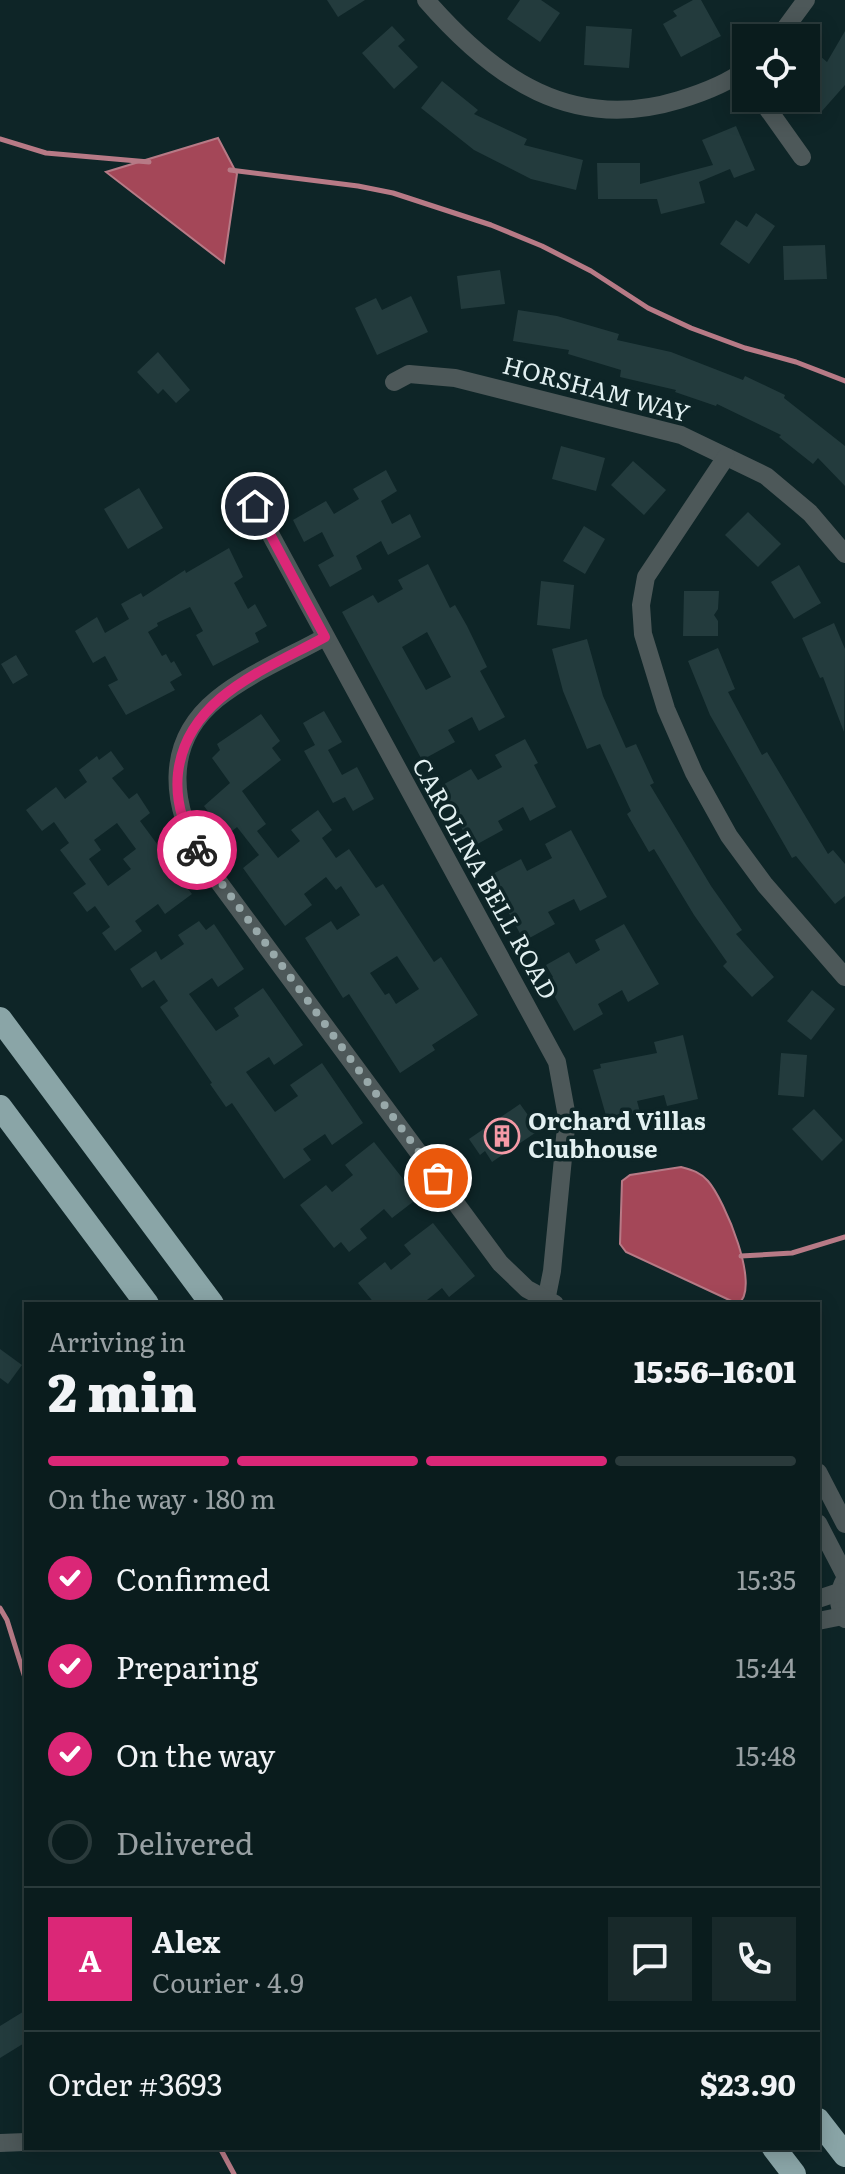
<!DOCTYPE html>
<html lang="en">
<head>
<meta charset="utf-8">
<style>
  body { margin:0; font-family:Literata,serif; background:#18292a; color:#f1f3f6; height:100vh; display:flex; flex-direction:column; font-size:30px; white-space:nowrap }
  * { box-sizing:border-box; margin:0 }
  p { font-size:26px; color:#99a1a4 }
  .icon { flex:none; width:44px; height:44px; fill:none; stroke:currentColor; stroke-width:2; stroke-linecap:round; stroke-linejoin:round }
  .map { position:relative; flex:1; overflow:hidden }
  .details { position:absolute; left:24px; top:1302px; width:796px; height:848px; display:flex; flex-direction:column; background:#0a1c1d; border-radius:0px; box-shadow:0 4px 20px #0003,0 0 0 2px #2a3a3b }
  .details>* { flex:none }
  .fabs { position:absolute; left:732px; top:24px; display:grid; gap:16px }
  .fabs a { display:grid; place-items:center; width:88px; height:88px; border-radius:0px; background:#0a1c1d; box-shadow:0 4px 20px #0003,0 0 0 2px #2a3a3b; font-size:40px }
  .pin { position:absolute; display:grid; place-items:center; width:68px; height:68px; color:#fff; margin:-34px; border:4px solid #fff; border-radius:50%; box-shadow:0 2px 8px #0007 }
  .courier { position:absolute; display:grid; place-items:center; width:80px; height:80px; margin:-40px; border:6px solid #db2777; border-radius:50%; background:#fff; color:#222; box-shadow:0 2px 10px #0007 }
  .head em { font-style:normal; font-weight:800 }
  .head div { display:flex; flex-direction:column-reverse }
  .head { display:flex; align-items:center; justify-content:space-between; height:136px; padding:0 24px }
  h1 { font-size:52px; font-weight:800; line-height:60px }
  .bar { display:grid; grid-template-columns:repeat(4,1fr); gap:12px 8px; align-content:center; height:96px; padding:0 24px }
  .bar i { height:10px; border-radius:6px; background:#2a3a3b }
  .bar .on { background:#db2777 }
  .bar p { grid-column:span 4 }
  .line { display:flex; align-items:center; gap:20px; padding:0 24px; border-top:2px solid #2a3a3b }
  .line div { flex:1 }
  .round { display:grid; place-items:center; flex:none; width:84px; height:84px; border-radius:0px; background:#18292a }
  ol { padding:0 24px; list-style:none }
  li { display:flex; align-items:center; gap:24px; height:88px }
  li p { margin-inline-start:auto }
  li .icon { padding:8px; border-radius:50%; background:#db2777; color:#fff; stroke-width:4 }
  li:last-child { color:#99a1a4 }
  li i { width:44px; height:44px; border:4px solid #2a3a3b; border-radius:50% }
  .map>svg:first-child { display:block }
  .water { fill:#a44758; stroke:#b77a86; stroke-width:2 }
  .lines { fill:none; stroke-linecap:round; stroke-linejoin:round }
  .stream { stroke:#b77a86; stroke-width:5 }
  .building { fill:#233b3d; fill-rule:evenodd }
  .street { stroke:#4d5859; stroke-width:18 }
  .highway { stroke:#8aa5a7; stroke-width:24 }
  .done { stroke:#98a9aa; stroke-width:8; stroke-dasharray:0 14.4 }
  .route { stroke:#db2777; stroke-width:10 }
  .labels { text-anchor:middle; stroke-width:7; stroke-linejoin:round; paint-order:stroke }
  .street-label { font-size:24px; fill:#e2f0f1; stroke:#0e2527 }
  .poi-label { font-size:24px; font-weight:bold; fill:#e2f0f1; stroke:#0e2527; text-anchor:start }
</style>
</head>
<body>
<div class="map">
<svg width="845" height="2174" viewBox="0 0 845 2174">
  <rect width="100%" height="100%" fill="#0e2527"/>
  <g class="water">
    <path d="M218 138 237 174 224 263 106 172Z"/>
    <path d="M681 1167C692 1170 700 1172 708 1181 724 1199 762 1288 738 1304L626 1252 620 1244 622 1181 630 1175Z"/>
  </g>
  <g class="lines">
    <g class="stream">
      <path d="M0 139 46 153 149 162"/>
      <path d="M230 170 358 186 393 193 491 225 542 246 591 271 648 308 691 328 745 348 796 362 845 381"/>
      <path d="M741 1256 792 1253 845 1237"/>
      <path d="M0 1608 7 1620 26 1681"/>
      <path d="M220 2148 234 2174"/>
    </g>
  </g>
  <g class="building">
    <path d="M327 0H365L338 17Z"/>
    <path d="M520 0H541L560 13 540 42 507 19Z"/>
    <path d="M693 0H701L721 36 681 57 663 24 677 16 673 11Z"/>
    <path d="M392 26 405 40 398 46 418 67 394 89 362 53Z"/>
    <path d="M586 26 632 29 629 68 584 65Z"/>
    <path d="M845 31V85L822 111 806 97V72L820 56 827 62Z"/>
    <path d="M442 81 478 110 474 114 527 139 524 145 583 160 576 190 531 179 474 150 421 108Z"/>
    <path d="M736 126 755 170 734 178 730 169 699 182 705 203 661 214 657 199H598L597 163H640V184L713 165 702 140Z"/>
    <path d="M756 213 775 226 749 264 720 244 736 220 747 227Z"/>
    <path d="M825 245 827 279 784 280 783 246Z"/>
    <path d="M500 270 505 304 461 309 457 276Z"/>
    <path d="M411 296 428 332 377 355 355 308 376 298 382 310Z"/>
    <path d="M518 310 557 316 619 334 617 340 671 352 743 380 745 376 785 395 784 398 845 446V486L818 458 813 464 779 437 781 435 717 404 716 406 675 392 676 390 620 377 621 370 568 354 569 350 513 341Z"/>
    <path d="M158 352 190 390 176 403 163 389 158 394 137 372Z"/>
    <path d="M561 446 605 458 596 491 552 479Z"/>
    <path d="M633 461 666 490 644 515 611 485Z"/>
    <path d="M386 470 397 491 381 501 392 524 410 514 421 537 388 555 381 541 356 556 362 569 330 587 318 565 334 556 322 532 304 542 293 520 326 501 334 514 359 499 353 489Z"/>
    <path d="M139 488 163 528 128 549 104 509Z"/>
    <path d="M748 512 781 544 758 567 725 535Z"/>
    <path d="M584 526 605 539 585 574 563 561Z"/>
    <path d="M229 548 243 577 234 583 248 609 255 604 267 626 255 633 259 642 213 666 196 635 203 631 190 607 157 623 158 626 148 632 162 656 166 654 171 663 174 661 182 675 170 682 175 690 126 715 108 685 118 680 105 656 93 663 75 631 97 617 105 633 129 619 121 604 141 593 143 597 185 570 186 573Z"/>
    <path d="M428 564 450 608 455 605 467 626 487 667 480 671 505 717 479 731 472 717 448 730 455 742 422 760 342 612 373 595 378 603 403 589 398 580ZM427 632 451 677 426 690 402 647Z"/>
    <path d="M799 565 821 603 794 619 771 582Z"/>
    <path d="M541 581 574 585 570 629 537 625Z"/>
    <path d="M684 591H719L718 609 714 615 718 621V636H683Z"/>
    <path d="M834 623 845 649 844 732 823 677 820 678 802 638Z"/>
    <path d="M587 639 603 696 626 748 636 744 654 783 650 785 711 886 742 930 736 934 774 977 752 997 723 966 727 962 694 915 654 849 649 852 627 814 631 811 600 744 587 749 563 691 552 649Z"/>
    <path d="M718 648 735 689 728 692 762 755 767 752 828 854 833 850 845 864V896L835 904 796 856 792 858 710 715 688 661Z"/>
    <path d="M16 655 28 675 13 684 1 664Z"/>
    <path d="M324 711 342 742 328 750 342 775 357 767 374 799 353 811 345 797 333 803 304 751 315 745 303 723Z"/>
    <path d="M261 714 280 741 272 748 281 760 242 791 266 824 257 831 278 858 300 841 291 830 318 810 332 830 322 838 336 858 349 849 376 888 383 884 434 962 441 957 478 1015 432 1045 435 1050 400 1073 349 994 343 998 305 938 331 921 337 930 360 915 341 886 336 890 326 877 304 894 312 905 285 926 243 868 259 855 237 827 226 836 204 806 230 783 212 758 220 750 217 744ZM397 956 419 989 396 1004 389 993 385 995 370 973Z"/>
    <path d="M525 739 538 763 534 765 556 807 530 821 523 807 498 821 503 830 472 847 439 787 471 769 478 780 502 767 495 755Z"/>
    <path d="M111 751 124 769 112 778 129 799 137 793 150 813 140 821 160 848 157 850 192 894 165 914 158 904 135 921 142 931 115 951 102 933 110 927 95 906 87 912 73 893 86 884 60 850 69 843 54 822 42 831 26 810 56 787 65 799 87 782 79 770 97 756 99 760ZM117 823 136 849 123 859 131 869 108 886 89 859 101 850 94 840Z"/>
    <path d="M571 830 607 897 580 911 574 899 548 912 555 924 524 941 489 876 521 859 527 871 552 858 545 844Z"/>
    <path d="M199 921 206 930 214 924 244 969 218 987 212 978 189 994 216 1031 239 1016 234 1008 263 988 303 1045 274 1065 269 1057 246 1072 275 1112 298 1096 290 1085 322 1063 363 1123 332 1145 325 1134 303 1149 311 1160 284 1179 232 1103 226 1107 210 1084 212 1083 160 1007 168 1001 154 980 142 988 130 969 156 951 161 960 184 944 178 935Z"/>
    <path d="M624 924 659 984 628 1002 622 990 598 1004 603 1014 574 1031 546 981 553 977 546 965 569 952 576 964 600 950 595 940Z"/>
    <path d="M812 990 835 1009 811 1040 787 1021Z"/>
    <path d="M683 1035 698 1099 667 1106 664 1095 637 1101 640 1112 607 1119 593 1070 601 1068 600 1064 657 1053 654 1042Z"/>
    <path d="M781 1053 807 1055 804 1097 778 1095Z"/>
    <path d="M520 1104 530 1118 527 1121 535 1133 492 1162 485 1151 480 1155 469 1139Z"/>
    <path d="M814 1109 843 1140 822 1161 792 1129Z"/>
    <path d="M374 1142 418 1198 392 1218 384 1209 360 1229 367 1238 349 1252 341 1242 334 1248 300 1205 326 1185 332 1192 353 1175 345 1165Z"/>
    <path d="M433 1223 475 1276 449 1297 442 1288 422 1304H375L358 1283 385 1262 391 1270 411 1254 404 1245Z"/>
    <path d="M0 1349 22 1365 8 1384 0 1378Z"/>
    <path d="M26 2010V2042L0 2058V2026Z"/>
  </g>
  <g class="lines">
    <g class="street">
      <path d="M426 0C494 78 571 133 679 100 702 93 727 84 746 69"/>
      <path d="M778 38 806 0"/>
      <path d="M760 98 802 157"/>
      <path d="M394 382 409 374 455 378 681 435 766 476 810 513 845 554"/>
      <path d="M726 457 646 577 641 605 643 634 666 709 694 773 729 836 765 885 845 977"/>
      <path d="M255 506 557 1062 567 1117 552 1271 546 1301"/>
      <path d="M325 637C289 657 248 674 217 699 162 744 171 807 204 862L500 1263 527 1289 555 1304"/>
      <path d="M818 1472 845 1524"/>
      <path d="M818 1523 845 1575"/>
      <path d="M845 1579C837 1594 837 1605 845 1619"/>
      <path d="M818 1599 839 1592"/>
      <path d="M818 1621 843 1616"/>
      <path d="M0 2143 26 2142"/>
    </g>
    <g class="highway">
      <path d="M0 1019 212 1304"/>
      <path d="M0 1107 147 1304"/>
      <path d="M818 2120 845 2155"/>
      <path d="M774 2148 794 2174"/>
    </g>
  </g>
  <g class="lines">
    <path class="done" d="M197 850 438 1178"/>
    <path class="route" d="M197 850C183 826 175 801 178 773 187 697 265 670 325 637L255 506"/>
  </g>
  <defs>
    <g id="building-ring" transform="scale(1.8)"><circle r="9.5" fill="#0e2527" stroke="#f49aa6" stroke-width="1.5"/><path d="M-4-6H4V6H1V3H-1V6H-4ZM-2.5-4.3h1.7v1.8h-1.7ZM.8-4.3h1.7v1.8H.8ZM-2.5-1h1.7V.8h-1.7ZM.8-1h1.7V.8H.8Z" fill="#f49aa6"/></g>
  </defs>
  <g fill-rule="evenodd">
    <use href="#building-ring" x="502" y="1136"/>
  </g>
  <g class="labels">
    <g class="street-label">
      <text transform="translate(596 390) rotate(15)" y="8">HORSHAM WAY</text>
      <text transform="translate(484 879) rotate(61)" y="8">CAROLINA BELL ROAD</text>
    </g>
    <g class="poi-label">
      <text x="528" y="1130">Orchard Villas<tspan x="528" dy="28">Clubhouse</tspan></text>
    </g>
  </g>
</svg>
<div class="fabs">
<a><svg class="icon" aria-label="locate" viewBox="0 0 24 24"><circle cx="12" cy="12" r="6"/><path d="M12 2v4M12 18v4M2 12h4M18 12h4"/></svg></a>
</div>
<div class="pin" style="left:438px;top:1178px;background:#ea580c"><svg class="icon" aria-label="bag" viewBox="0 0 24 24"><path d="M5 8h14l-1 12H6zM9 8a3 3 0 0 1 6 0"/></svg></div>
<div class="pin" style="left:255px;top:506px;background:#1f2937"><svg class="icon" aria-label="home" viewBox="0 0 24 24"><path d="M3 11l9-7 9 7M6 9v11h12V9"/></svg></div>
<div class="courier" style="left:197px;top:850px"><svg class="icon" aria-label="bike" viewBox="0 0 24 24"><circle cx="6" cy="16" r="4"/><circle cx="18" cy="16" r="4"/><path d="M6 16l4-8h5l3 8M10 8l3 8H6M13 5h3"/></svg></div>
<section class="details">
<div class="head"><div><h1>2 min</h1><p>Arriving in</p></div><em>15:56–16:01</em></div>
<div class="bar"><i class="on"></i><i class="on"></i><i class="on"></i><i></i><p>On the way · 180 m</p></div>
<ol>
<li><svg class="icon" aria-label="check" viewBox="0 0 24 24"><path d="M5 12l5 5 9-10"/></svg>Confirmed<p>15:35</p></li>
<li><svg class="icon" aria-label="check" viewBox="0 0 24 24"><path d="M5 12l5 5 9-10"/></svg>Preparing<p>15:44</p></li>
<li><svg class="icon" aria-label="check" viewBox="0 0 24 24"><path d="M5 12l5 5 9-10"/></svg>On the way<p>15:48</p></li>
<li><i></i>Delivered</li>
</ol>
<div class="line" style="height:144px"><b class="round" style="background:#db2777;color:#fff">A</b><div><b>Alex</b><p>Courier · 4.9</p></div><a class="round"><svg class="icon" aria-label="chat" viewBox="0 0 24 24"><path d="M4 5h16v11H9l-5 4z"/></svg></a><a class="round"><svg class="icon" aria-label="phone" viewBox="0 0 24 24"><path d="M5 4h4l2 5-3 2q2 4 5 5l2-3 5 2v4C11 20 4 13 5 4z"/></svg></a></div>
<div class="line" style="height:104px"><div>Order #3693</div><b>$23.90</b></div>
</section>
</div>
</body>
</html>
